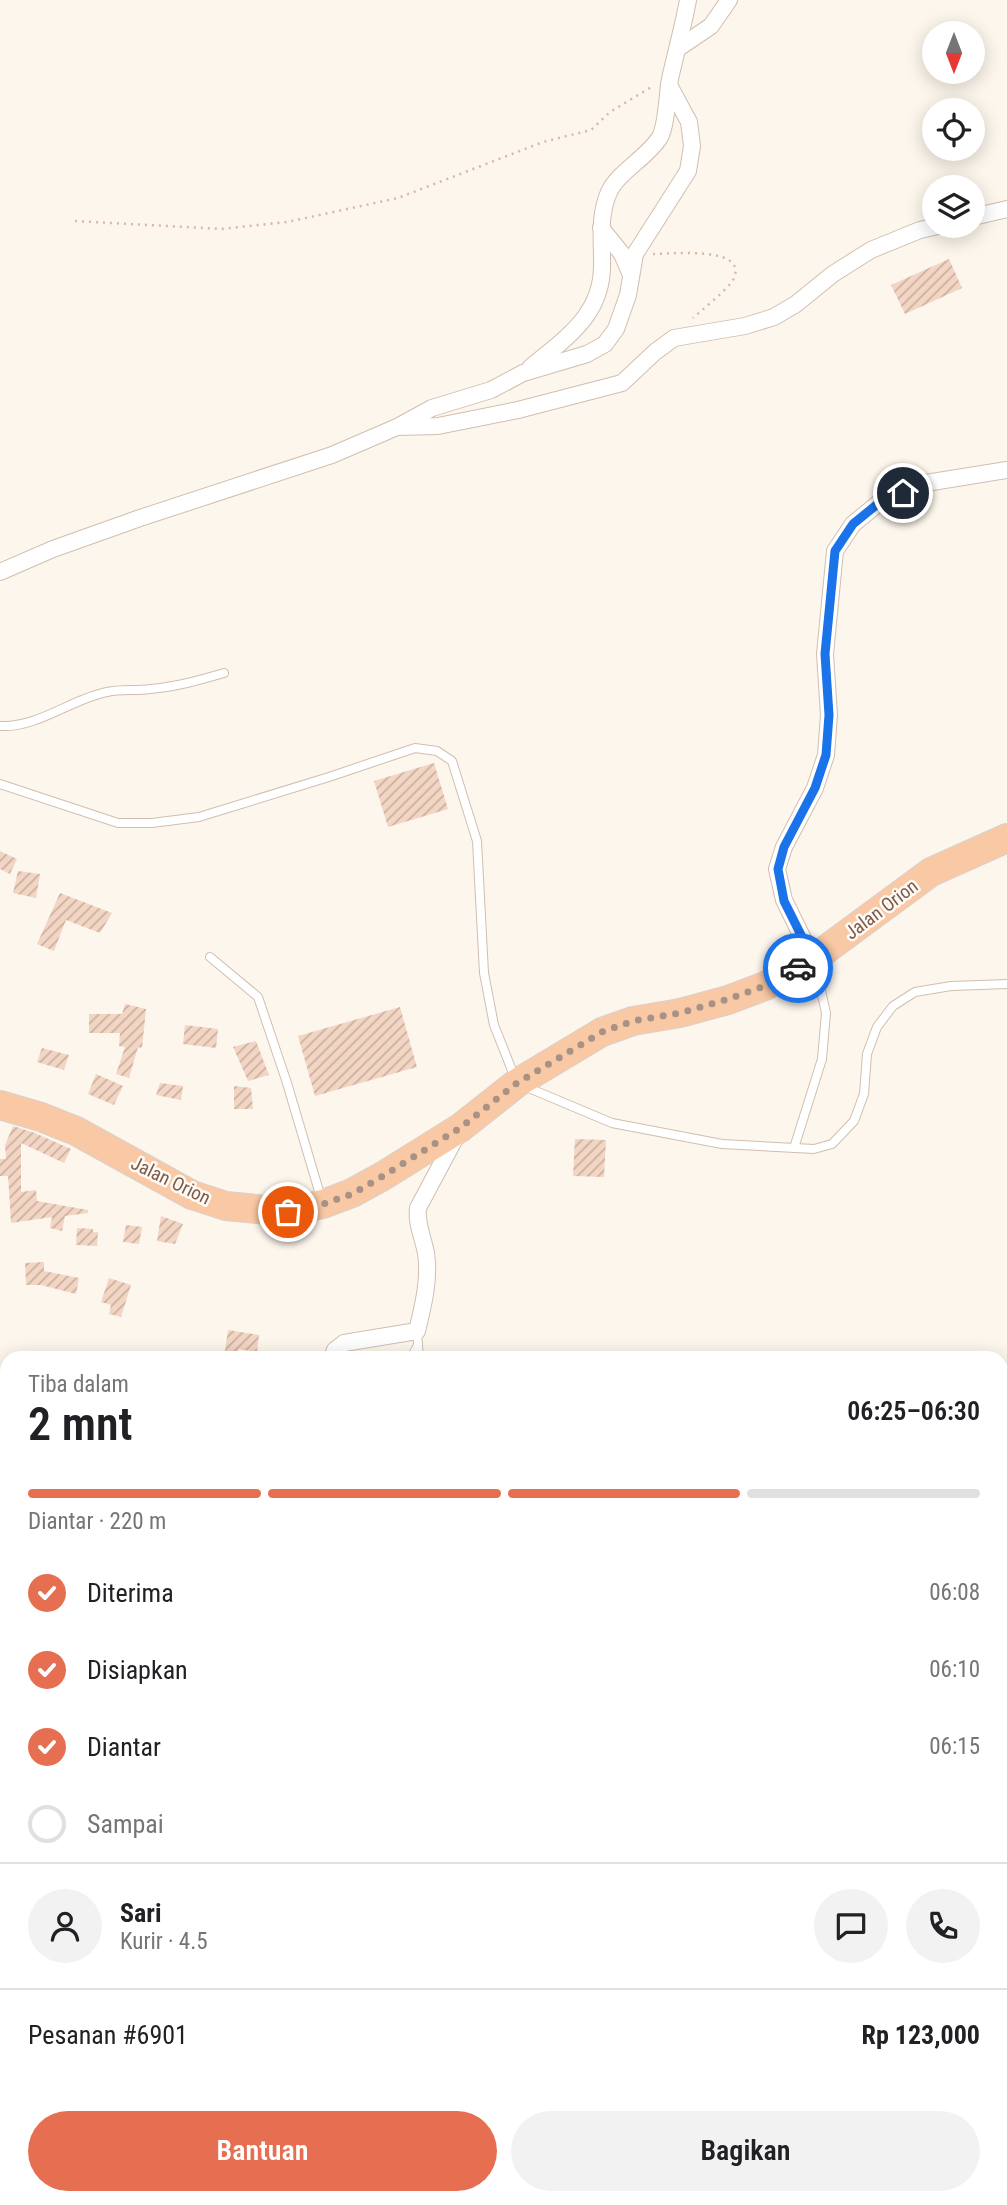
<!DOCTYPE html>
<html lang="id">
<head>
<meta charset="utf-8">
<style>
  body { margin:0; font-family:"Roboto Condensed",sans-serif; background:#f2f2f2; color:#202124; height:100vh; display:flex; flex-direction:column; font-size:26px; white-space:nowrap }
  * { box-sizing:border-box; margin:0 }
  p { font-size:23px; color:#757577 }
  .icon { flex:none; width:38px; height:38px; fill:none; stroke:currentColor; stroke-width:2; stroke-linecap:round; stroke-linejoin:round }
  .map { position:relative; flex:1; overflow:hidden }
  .details { position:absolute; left:0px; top:1351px; width:1008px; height:854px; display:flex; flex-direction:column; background:#fff; border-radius:21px 21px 0 0; box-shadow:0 4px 18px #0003 }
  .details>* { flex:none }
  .needle { width:46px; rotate:180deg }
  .controls { position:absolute; left:922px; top:21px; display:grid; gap:14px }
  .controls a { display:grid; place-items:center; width:63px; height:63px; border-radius:50%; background:#fff; box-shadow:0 4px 18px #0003; font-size:35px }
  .pin { position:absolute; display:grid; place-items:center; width:60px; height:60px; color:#fff; margin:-30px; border:4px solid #fff; border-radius:50%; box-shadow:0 2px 7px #0007 }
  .courier { position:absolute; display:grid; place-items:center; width:70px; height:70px; margin:-35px; border:5px solid #1a73e8; border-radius:50%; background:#fff; color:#222; box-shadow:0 2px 9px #0007 }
  .head em { font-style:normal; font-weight:600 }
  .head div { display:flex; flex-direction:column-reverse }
  .head { display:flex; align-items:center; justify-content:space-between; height:119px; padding:0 28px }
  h1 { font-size:46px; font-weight:600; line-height:52px }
  .bar { display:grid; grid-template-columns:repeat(4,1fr); gap:10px 7px; align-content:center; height:84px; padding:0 28px }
  .bar i { height:9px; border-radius:5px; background:#e0e0e0 }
  .bar .active { background:#e76f51 }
  .bar p { grid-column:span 4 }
  .line { display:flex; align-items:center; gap:18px; padding:0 28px; border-top:2px solid #e0e0e0 }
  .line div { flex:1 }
  .round { display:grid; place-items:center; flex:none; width:74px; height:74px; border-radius:37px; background:#f2f2f2 }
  ol { padding:0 28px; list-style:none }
  li { display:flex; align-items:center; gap:21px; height:77px }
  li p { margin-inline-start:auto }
  li .icon { padding:7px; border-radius:50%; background:#e76f51; color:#fff; stroke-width:4 }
  li:last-child { color:#757577 }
  li i { width:38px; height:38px; border:4px solid #e0e0e0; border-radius:50% }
  .button { display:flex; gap:14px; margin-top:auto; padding:14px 28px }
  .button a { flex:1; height:80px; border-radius:42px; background:#e76f51; color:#fff; font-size:28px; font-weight:600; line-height:80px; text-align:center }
  .button a+a { background:#f2f2f2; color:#202124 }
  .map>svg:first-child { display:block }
  .forest { fill:url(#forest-firs) }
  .building { fill:url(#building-hatch) }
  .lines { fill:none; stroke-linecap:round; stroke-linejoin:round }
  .service-casing { stroke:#d1beb0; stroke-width:10 }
  .minor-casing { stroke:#d1beb0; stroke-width:18 }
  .trunk-casing { stroke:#dad1cd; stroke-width:30 }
  .path { stroke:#d9b8a5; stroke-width:2.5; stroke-dasharray:2 5; stroke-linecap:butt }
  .service { stroke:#fff; stroke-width:8 }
  .minor { stroke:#fff; stroke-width:16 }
  .trunk { stroke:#f9c8a4; stroke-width:28 }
  .done { stroke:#a89285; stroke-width:7; stroke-dasharray:0 12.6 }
  .route { stroke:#1a73e8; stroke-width:9 }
  .labels { text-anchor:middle; stroke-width:5; stroke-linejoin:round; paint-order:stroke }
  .street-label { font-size:19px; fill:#7a5c4d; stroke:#fffaf3 }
</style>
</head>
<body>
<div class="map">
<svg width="1007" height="2205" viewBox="0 0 1007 2205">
  <defs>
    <pattern id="forest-firs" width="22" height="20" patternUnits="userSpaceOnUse" patternTransform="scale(1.75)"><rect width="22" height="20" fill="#d8ecc9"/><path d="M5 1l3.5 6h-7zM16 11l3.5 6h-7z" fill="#b4c2a5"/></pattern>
    <pattern id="building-hatch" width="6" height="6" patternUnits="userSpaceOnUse" patternTransform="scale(1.75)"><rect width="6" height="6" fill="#f3d5c3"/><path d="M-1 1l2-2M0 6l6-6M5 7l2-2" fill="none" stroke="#cab0a1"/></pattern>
  </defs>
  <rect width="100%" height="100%" fill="#fdf6ec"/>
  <path class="forest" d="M7 1834V2198H541L544 2205H0V1842Z"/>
  <g class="building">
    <path d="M949 259 962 288 905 314 891 285Z"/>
    <path d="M434 763 448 809 388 827 374 781Z"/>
    <path d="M0 851 17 859 10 874 0 869Z"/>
    <path d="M18 871 40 874 36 898 13 893Z"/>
    <path d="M60 893 112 913 100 933 66 920 54 951 37 944Z"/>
    <path d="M125 1004 146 1009 142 1048 138 1047 129 1078 116 1074 125 1047 119 1046 120 1033H89V1014H122Z"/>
    <path d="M400 1007 417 1067 315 1096 298 1036Z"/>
    <path d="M185 1025 218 1029 216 1048 183 1044Z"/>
    <path d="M256 1041 269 1075 248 1081 233 1047Z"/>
    <path d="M42 1048 69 1055 64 1070 37 1062Z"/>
    <path d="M96 1074 123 1086 114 1105 88 1094Z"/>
    <path d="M160 1083 183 1086 181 1100 156 1095Z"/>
    <path d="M234 1086 251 1088 253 1109H234Z"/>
    <path d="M13 1126 35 1133 71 1149 64 1163 21 1143V1192L36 1190 37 1201 88 1210V1213L65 1216 62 1231 50 1228 52 1217 11 1223 8 1176H0V1159H6L5 1145Z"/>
    <path d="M575 1139 606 1140 604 1177 573 1176Z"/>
    <path d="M161 1216 183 1224 175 1244 157 1241Z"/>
    <path d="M126 1225 142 1227 139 1244 123 1242Z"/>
    <path d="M77 1228 93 1229V1232H98L97 1246 76 1245Z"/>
    <path d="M44 1262V1271L79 1278 76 1294 41 1285H26L25 1263Z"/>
    <path d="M109 1278 131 1285 121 1317 109 1314 111 1305 101 1302Z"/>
    <path d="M228 1330 259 1335 257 1352 238 1349V1358H224Z"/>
  </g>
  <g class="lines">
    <g class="service-casing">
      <g id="service">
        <path d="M0 726C38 728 71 699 107 692 121 689 136 691 150 689 176 687 200 680 224 673"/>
        <path d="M0 784 118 823H152L199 817 329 777 415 748 437 751 452 761 477 841 484 973 494 1025 515 1078"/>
        <path d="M210 957 258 997 287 1083 321 1198"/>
        <path d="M524 1086 612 1123 722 1144 814 1149 832 1144 854 1121 864 1094 867 1054 877 1027 893 1006 915 992 951 986 1007 984"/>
        <path d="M794 1148 822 1059 826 1013 815 964"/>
        <path d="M417 1331 419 1358"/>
        <path d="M411 1358 418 1345"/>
        <path d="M1001 1566 1007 1567"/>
        <path d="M1001 1846 1007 1842"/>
      </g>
    </g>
    <g class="minor-casing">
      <g id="minor">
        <path d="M680 47 711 26 729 0"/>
        <path d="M973 217 1007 209"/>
        <path d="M601 228 622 254 631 275"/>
        <path d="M531 367C567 337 604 314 602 261 602 237 599 215 609 192 618 172 648 157 660 137 667 124 667 94 670 79 676 52 683 27 688 0"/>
        <path d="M399 426 432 408 491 390 523 373 587 354 605 344 616 329 628 295 635 254 688 171 692 146 689 122 669 85"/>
        <path d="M0 572 53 549 140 518 332 455 397 427 438 426 518 410 622 383 655 352 674 338 745 326 774 317 796 304 833 274 871 250 920 230 938 226"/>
        <path d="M813 959 784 900 777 869 784 847 815 788 826 755 829 715 825 654 835 551 853 524 880 502 926 483 1007 470"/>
        <path d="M332 1358 335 1350 344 1343 417 1331C423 1306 430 1279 426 1253 423 1237 416 1224 418 1208L458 1133"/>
        <path d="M605 2198 608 2205"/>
      </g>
    </g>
    <g class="trunk-casing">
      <path id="trunk" d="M0 1105 41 1117 76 1131 192 1195 226 1206 288 1212 323 1204 352 1193 383 1176 460 1128 517 1083 602 1032 633 1021 680 1013 728 1000 765 986 813 959 931 872 1007 838"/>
    </g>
    <g class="path">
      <path d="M75 221 222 229 287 222 398 198 543 142 591 130 610 112 653 86"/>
      <path d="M653 254C669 254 751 245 733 280 728 289 702 310 693 318"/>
    </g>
    <use href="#service" class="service"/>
    <use href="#minor" class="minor"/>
    <use href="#trunk" class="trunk"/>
  </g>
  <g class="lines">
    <path class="done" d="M288 1212 323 1204 352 1194 383 1176 460 1128 517 1083 602 1032 633 1021 680 1013 728 999 765 986 798 968"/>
    <path class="route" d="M798 968 813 959 784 901 778 869 784 847 815 788 826 755 829 715 825 654 835 551 853 524 880 502 903 493"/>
  </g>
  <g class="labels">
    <g class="street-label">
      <text transform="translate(881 909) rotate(-37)" y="7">Jalan Orion</text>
      <text transform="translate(171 1180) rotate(26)" y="7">Jalan Orion</text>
    </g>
  </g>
</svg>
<div class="controls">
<a><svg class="needle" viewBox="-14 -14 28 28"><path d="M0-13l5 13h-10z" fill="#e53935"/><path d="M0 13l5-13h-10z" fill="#757577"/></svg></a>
<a><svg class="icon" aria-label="locate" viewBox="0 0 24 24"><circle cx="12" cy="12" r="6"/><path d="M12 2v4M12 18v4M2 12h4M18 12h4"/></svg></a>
<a><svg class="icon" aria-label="layers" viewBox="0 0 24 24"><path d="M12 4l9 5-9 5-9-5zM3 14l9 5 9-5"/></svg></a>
</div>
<div class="pin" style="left:288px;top:1212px;background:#ea580c"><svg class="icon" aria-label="bag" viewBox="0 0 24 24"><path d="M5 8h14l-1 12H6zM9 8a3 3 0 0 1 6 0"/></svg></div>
<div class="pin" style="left:903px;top:493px;background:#1f2937"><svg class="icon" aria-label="home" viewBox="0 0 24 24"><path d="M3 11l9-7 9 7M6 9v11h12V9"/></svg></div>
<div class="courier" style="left:798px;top:968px"><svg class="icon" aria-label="car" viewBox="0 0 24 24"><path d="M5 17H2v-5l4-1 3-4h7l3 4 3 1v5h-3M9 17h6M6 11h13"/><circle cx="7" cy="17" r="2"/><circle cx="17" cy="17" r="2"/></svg></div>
<section class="details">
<div class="head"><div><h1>2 mnt</h1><p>Tiba dalam</p></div><em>06:25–06:30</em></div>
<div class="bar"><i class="active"></i><i class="active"></i><i class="active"></i><i></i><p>Diantar · 220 m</p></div>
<ol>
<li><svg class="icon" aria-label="check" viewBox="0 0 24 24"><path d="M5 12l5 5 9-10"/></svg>Diterima<p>06:08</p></li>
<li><svg class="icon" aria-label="check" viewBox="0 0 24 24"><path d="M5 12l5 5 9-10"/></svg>Disiapkan<p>06:10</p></li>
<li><svg class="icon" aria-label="check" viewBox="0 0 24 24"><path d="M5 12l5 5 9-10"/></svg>Diantar<p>06:15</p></li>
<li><i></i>Sampai</li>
</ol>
<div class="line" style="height:126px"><a class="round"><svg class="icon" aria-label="person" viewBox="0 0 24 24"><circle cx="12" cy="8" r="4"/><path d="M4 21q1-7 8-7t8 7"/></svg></a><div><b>Sari</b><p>Kurir · 4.5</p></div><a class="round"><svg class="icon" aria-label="chat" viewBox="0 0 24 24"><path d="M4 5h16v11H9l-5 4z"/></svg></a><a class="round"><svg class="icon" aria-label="phone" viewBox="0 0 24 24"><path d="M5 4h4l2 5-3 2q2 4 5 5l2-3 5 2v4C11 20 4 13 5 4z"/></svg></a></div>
<div class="line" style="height:91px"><div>Pesanan #6901</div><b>Rp 123,000</b></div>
<div class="button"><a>Bantuan</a><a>Bagikan</a></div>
</section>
</div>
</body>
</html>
